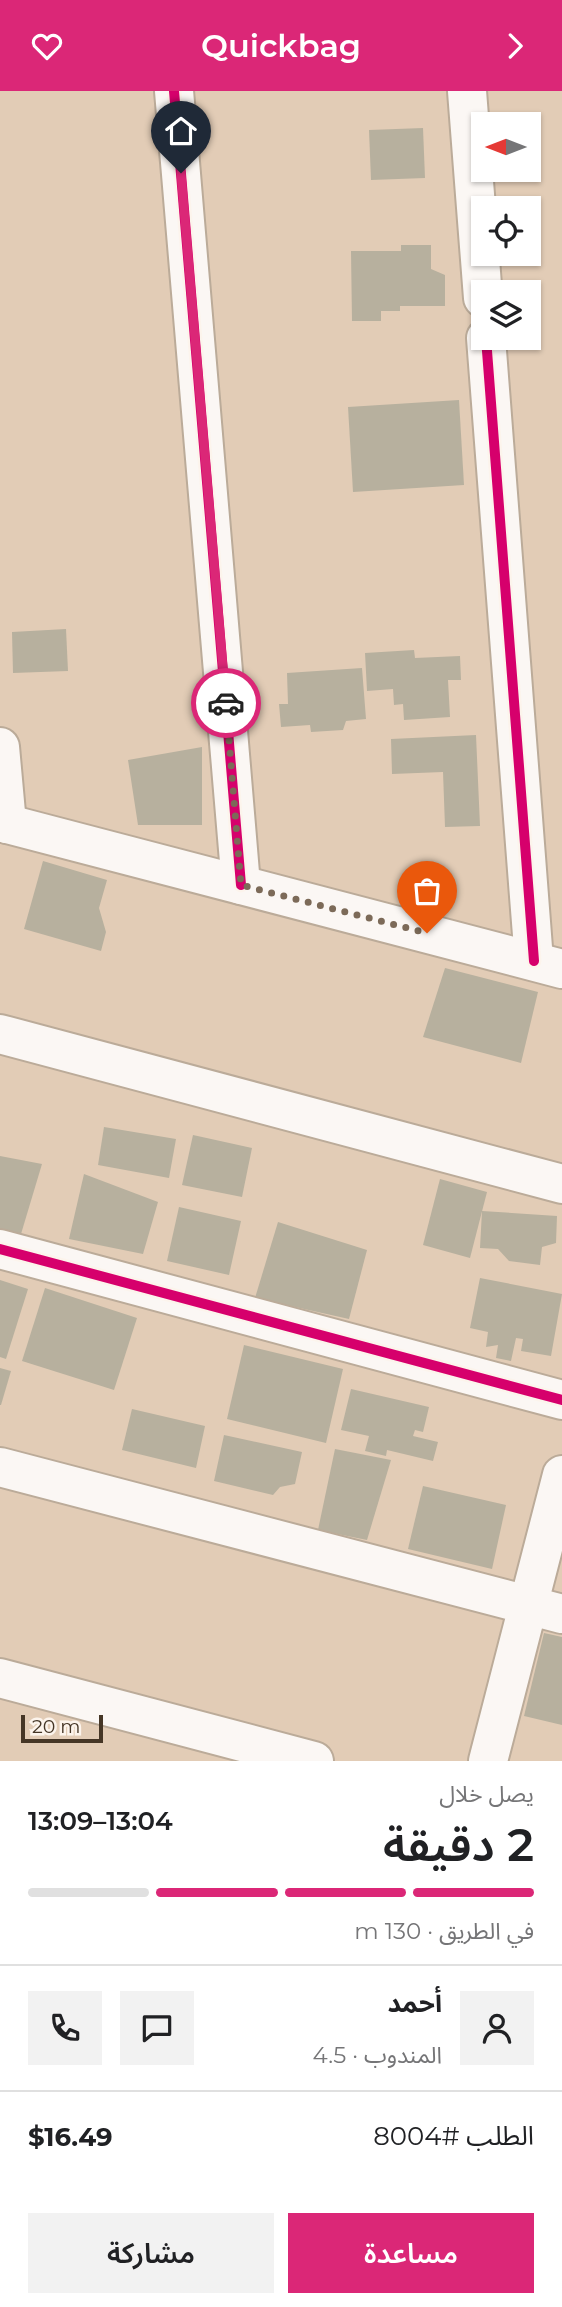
<!DOCTYPE html>
<html lang="ar">
<head>
<meta charset="utf-8">
<style>
  body { margin:0; font-family:Montserrat,"Noto Sans Arabic",sans-serif; background:#f2f2f2; color:#202124; direction:rtl; height:100vh; display:flex; flex-direction:column; font-size:26px; white-space:nowrap }
  * { box-sizing:border-box; margin:0 }
  p { font-size:23px; color:#757577 }
  .icon { flex:none; width:38px; height:38px; fill:none; stroke:currentColor; stroke-width:2; stroke-linecap:round; stroke-linejoin:round }
  .map { position:relative; height:1670px; overflow:hidden; direction:ltr }
  .side { display:flex; flex-direction:column; background:#fff; flex:1 }
  .side>* { flex:none }
  .needle { width:46px; rotate:270deg }
  .tools { position:absolute; left:471px; top:21px; display:grid; gap:14px }
  .tools a { display:grid; place-items:center; width:70px; height:70px; border-radius:0px; background:#fff; box-shadow:0 2px 5px #0004; font-size:35px }
  .scale { position:absolute; left:21px; bottom:18px; width:82px; box-sizing:border-box; padding-left:7px; border:4px solid #453626; border-top:0; font-size:19px; line-height:24px; white-space:nowrap; color:#453626; -webkit-text-stroke:5px #fcf4ec; paint-order:stroke }
  .pin { position:absolute; display:grid; place-items:center; width:60px; height:60px; color:#fff; margin:-72px -30px; border-radius:50% 50% 50% 0; rotate:-45deg; box-shadow:0 0 7px #0007 }
  .pin .icon { rotate:45deg }
  .courier { position:absolute; display:grid; place-items:center; width:70px; height:70px; margin:-35px; border:5px solid #db2777; border-radius:50%; background:#fff; color:#222; box-shadow:0 2px 9px #0007 }
  .overview em { font-style:normal; font-weight:600 }
  .overview div { display:flex; flex-direction:column-reverse }
  .overview { display:flex; align-items:center; justify-content:space-between; height:119px; padding:0 28px }
  h1 { font-size:46px; font-weight:600; line-height:52px }
  .bar { display:grid; grid-template-columns:repeat(4,1fr); gap:10px 7px; align-content:center; height:84px; padding:0 28px }
  .bar i { height:9px; border-radius:5px; background:#e0e0e0 }
  .bar .on { background:#db2777 }
  .bar p { grid-column:span 4 }
  .line { display:flex; align-items:center; gap:18px; padding:0 28px; border-top:2px solid #e0e0e0 }
  .line div { flex:1 }
  .round { display:grid; place-items:center; flex:none; width:74px; height:74px; border-radius:0px; background:#f2f2f2 }
  .button { display:flex; gap:14px; margin-top:auto; padding:14px 28px }
  .button a { flex:1; height:80px; border-radius:0px; background:#db2777; color:#fff; font-size:28px; font-weight:600; line-height:80px; text-align:center }
  .button a+a { background:#f2f2f2; color:#202124 }
  header { display:flex; justify-content:space-between; align-items:center; height:91px; padding:0 28px; background:#db2777; color:#fff; font-size:32px; font-weight:600 }
  .map>svg:first-child { display:block }
  .building { fill:#b7b09e }
  .lines { fill:none; stroke-linecap:round; stroke-linejoin:round }
  .minor-casing { stroke:#bbab99; stroke-width:42 }
  .minor { stroke:#fbf7f4; stroke-width:38 }
  .cycleway-casing { stroke:#fcf4ec; stroke-width:15 }
  .cycleway { stroke:#d6006c; stroke-width:10 }
  .done { stroke:#7c6a58; stroke-width:7; stroke-dasharray:0 12.6 }
  .route { stroke:#db2777; stroke-width:9 }
</style>
</head>
<body>
<header><svg class="icon" aria-label="forward" viewBox="0 0 24 24"><path d="M9 5l7 7-7 7"/></svg>Quickbag<svg class="icon" aria-label="heart" viewBox="0 0 24 24"><path d="M12 20l-8-8c-3-5 5-10 8-4 3-6 11-1 8 4z"/></svg></header>
<div class="map">
<svg width="562" height="1670" viewBox="0 0 562 1670">
  <rect width="100%" height="100%" fill="#e2ccb6"/>
  <g class="building">
    <path d="M423 37 425 87 371 89 369 39Z"/>
    <path d="M401 154H431V178L445 184V215H400V220H381V230H352L351 160H401Z"/>
    <path d="M459 309 464 394 353 401 348 316Z"/>
    <path d="M66 538 68 580 13 582 12 541Z"/>
    <path d="M414 559 415 567 460 565 461 589H448L450 626 404 629 403 613 394 614 393 598 367 600 365 562Z"/>
    <path d="M362 577 366 628 346 630 343 639 311 641 310 634 281 636 279 613H288L287 582Z"/>
    <path d="M476 644 480 735 445 736 443 681 392 683 391 648Z"/>
    <path d="M202 656V734H138L128 669Z"/>
    <path d="M43 770 107 789 99 817 106 841 101 860 24 838Z"/>
    <path d="M445 877 538 901 521 972 423 946Z"/>
    <path d="M104 1036 176 1048 169 1087 98 1074Z"/>
    <path d="M193 1044 252 1057 242 1106 182 1094Z"/>
    <path d="M0 1065 42 1073 18 1153 0 1149Z"/>
    <path d="M84 1083 158 1111 143 1163 69 1148Z"/>
    <path d="M440 1088 487 1101 470 1167 423 1154Z"/>
    <path d="M179 1116 241 1130 229 1184 167 1170Z"/>
    <path d="M482 1120 557 1125 556 1152 542 1156 540 1174 509 1170 498 1158 480 1157Z"/>
    <path d="M278 1131 367 1159 349 1228 255 1207Z"/>
    <path d="M480 1187 562 1203 551 1265 521 1260 523 1248 516 1247 511 1270 496 1267 498 1254 486 1256 488 1241 470 1237Z"/>
    <path d="M0 1189 28 1198 6 1268 0 1266Z"/>
    <path d="M45 1197 137 1227 114 1299 22 1270Z"/>
    <path d="M244 1254 343 1278 326 1352 227 1328Z"/>
    <path d="M0 1277 11 1280 1 1314H0Z"/>
    <path d="M351 1298 429 1316 423 1341 415 1339 413 1345 438 1351 433 1370 387 1359 386 1365 365 1360 369 1345 341 1339Z"/>
    <path d="M132 1318 205 1335 196 1377 122 1359Z"/>
    <path d="M224 1344 302 1361 295 1393 280 1396 273 1404 214 1390Z"/>
    <path d="M335 1358 391 1369 367 1449 318 1439Z"/>
    <path d="M423 1395 506 1414 492 1478 408 1458Z"/>
    <path d="M544 1542 562 1546V1634L524 1625Z"/>
  </g>
  <g class="lines">
    <g class="minor-casing">
      <g id="minor">
        <path d="M174 0 241 794"/>
        <path d="M467 0 483 207"/>
        <path d="M486 247 534 870"/>
        <path d="M0 656 7 733"/>
        <path d="M0 731 562 878"/>
        <path d="M0 943 562 1093"/>
        <path d="M0 1158 562 1309"/>
        <path d="M0 1376 562 1523"/>
        <path d="M0 1587 314 1670"/>
        <path d="M488 1670 562 1384"/>
      </g>
    </g>
    <use href="#minor" class="minor"/>
    <g class="cycleway-casing">
      <g id="cycleway">
        <path d="M174 0 241 794"/>
        <path d="M486 247 534 870"/>
        <path d="M0 1158 562 1309"/>
      </g>
    </g>
    <use href="#cycleway" class="cycleway"/>
  </g>
  <g class="lines">
    <path class="done" d="M226 612 241 794 427 842"/>
    <path class="route" d="M181 82 226 612"/>
  </g>
</svg>
<div class="tools">
<a><svg class="needle" viewBox="-14 -14 28 28"><path d="M0-13l5 13h-10z" fill="#e53935"/><path d="M0 13l5-13h-10z" fill="#757577"/></svg></a>
<a><svg class="icon" aria-label="locate" viewBox="0 0 24 24"><circle cx="12" cy="12" r="6"/><path d="M12 2v4M12 18v4M2 12h4M18 12h4"/></svg></a>
<a><svg class="icon" aria-label="layers" viewBox="0 0 24 24"><path d="M12 4l9 5-9 5-9-5zM3 14l9 5 9-5"/></svg></a>
</div>
<div class="scale">20 m</div>
<div class="pin" style="left:427px;top:842px;background:#ea580c"><svg class="icon" aria-label="bag" viewBox="0 0 24 24"><path d="M5 8h14l-1 12H6zM9 8a3 3 0 0 1 6 0"/></svg></div>
<div class="pin" style="left:181px;top:82px;background:#1f2937"><svg class="icon" aria-label="home" viewBox="0 0 24 24"><path d="M3 11l9-7 9 7M6 9v11h12V9"/></svg></div>
<div class="courier" style="left:226px;top:612px"><svg class="icon" aria-label="car" viewBox="0 0 24 24"><path d="M5 17H2v-5l4-1 3-4h7l3 4 3 1v5h-3M9 17h6M6 11h13"/><circle cx="7" cy="17" r="2"/><circle cx="17" cy="17" r="2"/></svg></div>
</div>
<section class="side">
<div class="overview"><div><h1>2 دقيقة</h1><p>يصل خلال</p></div><em>13:04–13:09</em></div>
<div class="bar"><i class="on"></i><i class="on"></i><i class="on"></i><i></i><p>في الطريق · 130 m</p></div>
<div class="line" style="height:126px"><a class="round"><svg class="icon" aria-label="person" viewBox="0 0 24 24"><circle cx="12" cy="8" r="4"/><path d="M4 21q1-7 8-7t8 7"/></svg></a><div><b>أحمد</b><p>المندوب · 4.5</p></div><a class="round"><svg class="icon" aria-label="chat" viewBox="0 0 24 24"><path d="M4 5h16v11H9l-5 4z"/></svg></a><a class="round"><svg class="icon" aria-label="phone" viewBox="0 0 24 24"><path d="M5 4h4l2 5-3 2q2 4 5 5l2-3 5 2v4C11 20 4 13 5 4z"/></svg></a></div>
<div class="line" style="height:91px"><div>الطلب #8004</div><b>$16.49</b></div>
<div class="button"><a>مساعدة</a><a>مشاركة</a></div>
</section>
</body>
</html>
